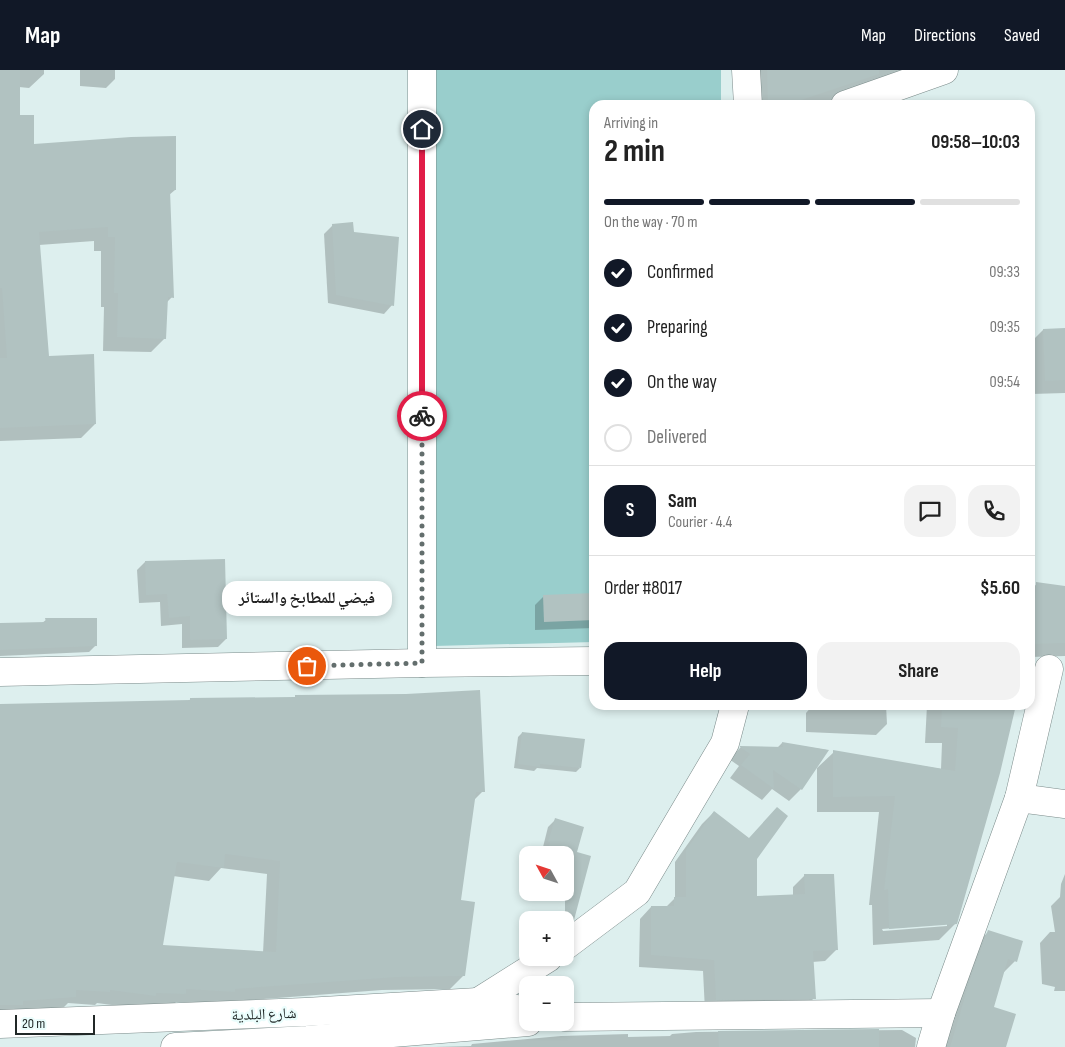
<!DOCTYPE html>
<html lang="en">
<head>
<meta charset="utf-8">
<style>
  body { margin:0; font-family:"Sofia Sans Condensed","Noto Naskh Arabic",sans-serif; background:#f2f2f2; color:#222; height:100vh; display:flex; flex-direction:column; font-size:19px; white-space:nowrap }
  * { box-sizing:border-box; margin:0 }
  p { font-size:16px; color:#767676 }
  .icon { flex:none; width:28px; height:28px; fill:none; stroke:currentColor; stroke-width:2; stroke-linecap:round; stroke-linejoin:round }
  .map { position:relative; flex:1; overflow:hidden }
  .details { position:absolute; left:589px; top:30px; width:446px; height:610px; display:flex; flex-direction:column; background:#fff; border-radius:15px; box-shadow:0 2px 8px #0003 }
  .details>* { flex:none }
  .needle { width:32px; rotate:310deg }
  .controls { position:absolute; left:519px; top:776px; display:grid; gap:10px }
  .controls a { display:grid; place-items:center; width:55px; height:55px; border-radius:10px; background:#fff; box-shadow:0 2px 8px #0003; font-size:25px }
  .scale { position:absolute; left:15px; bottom:12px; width:80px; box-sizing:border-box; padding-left:5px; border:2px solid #212827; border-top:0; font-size:14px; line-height:18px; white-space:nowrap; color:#212827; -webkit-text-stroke:4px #eafdfc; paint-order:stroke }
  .pin { position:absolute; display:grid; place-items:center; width:42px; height:42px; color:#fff; margin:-21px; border:2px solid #fff; border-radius:50%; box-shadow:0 1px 5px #0007 }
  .courier { position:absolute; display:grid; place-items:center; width:50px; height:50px; margin:-25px; border:4px solid #e11d48; border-radius:50%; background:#fff; color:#222; box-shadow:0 1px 6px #0007 }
  .bubble { position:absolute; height:35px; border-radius:15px; background:#fff; box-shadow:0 2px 8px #0003; font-size:16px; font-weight:700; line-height:35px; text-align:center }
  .summary em { font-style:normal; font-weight:700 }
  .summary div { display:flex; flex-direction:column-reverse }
  .summary { display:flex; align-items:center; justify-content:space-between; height:85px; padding:0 15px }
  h1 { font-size:32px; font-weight:700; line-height:38px }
  .bar { display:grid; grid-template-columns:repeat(4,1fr); gap:8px 5px; align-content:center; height:60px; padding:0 15px }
  .bar i { height:6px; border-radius:4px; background:#e0e0e0 }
  .bar .current { background:#111827 }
  .bar p { grid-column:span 4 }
  .line { display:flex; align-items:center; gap:12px; padding:0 15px; border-top:1px solid #e0e0e0 }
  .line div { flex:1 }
  .round { display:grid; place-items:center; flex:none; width:52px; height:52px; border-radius:15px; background:#f2f2f2 }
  ol { padding:0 15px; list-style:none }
  li { display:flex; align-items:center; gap:15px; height:55px }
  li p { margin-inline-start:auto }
  li .icon { padding:5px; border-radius:50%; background:#111827; color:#fff; stroke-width:4 }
  li:last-child { color:#767676 }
  li i { width:28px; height:28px; border:2px solid #e0e0e0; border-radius:50% }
  .cta { display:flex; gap:10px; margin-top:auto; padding:10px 15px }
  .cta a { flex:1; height:58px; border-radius:15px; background:#111827; color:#fff; font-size:20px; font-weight:700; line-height:58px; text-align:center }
  .cta a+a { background:#f2f2f2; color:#222 }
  header { display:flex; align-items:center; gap:30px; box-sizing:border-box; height:70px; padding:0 25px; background:#111827; color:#fff }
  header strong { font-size:24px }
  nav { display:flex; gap:28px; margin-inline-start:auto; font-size:18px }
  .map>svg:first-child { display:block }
  .green { fill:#99cecc }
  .shadow { fill:#0003; fill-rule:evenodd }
  .building { fill:#b1c2c1; fill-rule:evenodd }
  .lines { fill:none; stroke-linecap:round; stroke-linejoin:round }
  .minor-casing { stroke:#7b8b8a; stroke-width:29 }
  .minor { stroke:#fff; stroke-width:28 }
  .done { stroke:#636e6d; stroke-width:5; stroke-dasharray:0 9 }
  .route { stroke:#e11d48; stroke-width:6 }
  .labels { text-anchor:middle; stroke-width:4.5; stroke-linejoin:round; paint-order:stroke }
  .street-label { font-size:15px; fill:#212827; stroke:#eafdfc }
</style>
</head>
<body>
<header>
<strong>Map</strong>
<nav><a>Map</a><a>Directions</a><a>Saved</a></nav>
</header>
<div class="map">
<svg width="1065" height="977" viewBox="0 0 1065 977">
  <rect width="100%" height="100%" fill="#ddefee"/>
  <path class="green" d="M431 0H721V35H594V572L434 576Z"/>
  <g class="shadow">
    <path d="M0 0H44V4L29 18 19 17V47L32 75 175 120 169 125 172 227 166 233 165 268 151 282 103 281 104 237H101V181H94V171L39 175 48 287 95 354 81 368 0 371Z"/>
    <path d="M80 0H115V9L106 18 80 16Z"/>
    <path d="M756 0H912L829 31V35H756Z"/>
    <path d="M333 155 392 235 384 244 328 233 324 164Z"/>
    <path d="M1065 259V323L1032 324 1030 273 1043 260Z"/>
    <path d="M145 492 226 569 218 577 182 578V554L161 556 160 532 139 533 137 500Z"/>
    <path d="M1037 514 1065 518V586L1030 587V520Z"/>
    <path d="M594 524V558L535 560V535L544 526Z"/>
    <path d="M46 550 96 575 89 582 0 586V555L42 553Z"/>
    <path d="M191 629 483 721 473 731 460 831 463 906 450 919 382 920 223 932 220 935 176 932 171 937 141 939 97 933 95 935 68 933 61 940 0 948V636L188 631ZM221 798 267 804 263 883 161 876 173 806 209 811Z"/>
    <path d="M813 635H886L887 654 876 665 806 662V643Z"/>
    <path d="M927 635H1015L955 854 939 870 873 875 872 835H869L879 742H817V698L834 682 941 699 942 673H925ZM947 854V856L883 861 882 859Z"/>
    <path d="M522 663 580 698 576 702 537 698 534 701 514 698 518 667Z"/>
    <path d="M782 673 827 680 801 719 789 731 772 719 762 730 730 708 739 696 729 689 741 677 777 678Z"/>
    <path d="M714 742 756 789V828L793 825V817L805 805 837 879 825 891 812 892 814 928 802 940 705 941 703 901 639 897 640 849 651 837H666L675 828V792L702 754Z"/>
    <path d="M555 750 576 783 573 827 556 822H565V785H541L548 757Z"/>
    <path d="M1065 804V921H1054L1055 917 1042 914 1040 873 1050 862H1055L1051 836 1060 827 1061 814Z"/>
    <path d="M988 862 1015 891 1002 904 992 938 1005 977H940L973 877Z"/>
    <path d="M902 960 916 968 915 977H433L471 976 472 974 561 966 628 964V967L670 966 672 964 696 962Z"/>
  </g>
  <g class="building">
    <path d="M0 0H20V45H34V74L131 67 176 66V120H170L174 228 168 227 166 269 117 267 118 223H114L115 167H108V157L39 162 49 286 94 284 96 354 0 358V288H7L2 218H0Z"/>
    <path d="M767 0H879V4L786 35H768Z"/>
    <path d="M353 152 354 162 399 167 394 236 336 225 332 154Z"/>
    <path d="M1065 258V310L1045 311 1043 259Z"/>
    <path d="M225 489 227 569 190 570V546L169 548 167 524 146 525 145 491Z"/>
    <path d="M1036 512 1065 516V573L1032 574Z"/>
    <path d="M594 523V550L544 552 543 525Z"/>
    <path d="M45 548H97V576L0 580V553L46 552Z"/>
    <path d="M480 620 485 722H476L461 830 475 832 465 906 397 907 235 919V922L186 919V924L156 923V926L110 920V922L76 920V927L23 931V935H0V634L190 630V628L295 627V625L406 624ZM225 784 280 791 276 882 163 875 177 792 224 798Z"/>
    <path d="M942 635H1016L1000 703 957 854 889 859 888 819 884 820 895 726 833 727V680L955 701 958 658 941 657Z"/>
    <path d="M522 662 585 669 581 698 540 694V697L518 694Z"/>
    <path d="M782 672 829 680 802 720 773 700 774 719 741 695 750 684 740 677V676L783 677Z"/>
    <path d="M777 737 788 746 757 789V826L805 824 804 804H834L838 880 813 881 816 929 716 930 714 890 651 885V836H674V827H686V780L714 741 749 768Z"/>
    <path d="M555 748 584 757 577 782 591 786 574 850 567 855H565V785H546L550 772H548Z"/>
    <path d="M988 860 1023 871 1017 892 1008 889 994 937 1016 944 1006 977H950L972 903Z"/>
    <path d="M879 959V977H719L718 961Z"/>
  </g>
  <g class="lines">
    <g class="minor-casing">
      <g id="minor">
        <path d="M422 0V593"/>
        <path d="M746 0 748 35"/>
        <path d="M845 35 944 0"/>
        <path d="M0 602 422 593 594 591"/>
        <path d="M1019 728 1065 734"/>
        <path d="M565 876 637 822 725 673 735 635"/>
        <path d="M478 932 548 888"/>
        <path d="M565 947 941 943"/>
        <path d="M0 954 305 942 478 932 528 941"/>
        <path d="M175 977 307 970 528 952"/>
        <path d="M931 977 941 943 1019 728 1049 599"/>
      </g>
    </g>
    <use href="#minor" class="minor"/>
  </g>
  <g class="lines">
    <path class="done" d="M307 596 422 593V346"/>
    <path class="route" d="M422 59V346"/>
  </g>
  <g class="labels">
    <g class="street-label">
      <text transform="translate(264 944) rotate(-2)" y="5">شارع البلدية</text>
    </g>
  </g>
</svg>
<div class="controls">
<a><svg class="needle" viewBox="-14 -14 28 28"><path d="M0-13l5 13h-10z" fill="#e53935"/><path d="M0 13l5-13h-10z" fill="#767676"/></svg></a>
<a>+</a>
<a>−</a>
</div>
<div class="scale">20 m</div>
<div class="pin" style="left:307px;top:596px;background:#ea580c"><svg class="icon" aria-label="bag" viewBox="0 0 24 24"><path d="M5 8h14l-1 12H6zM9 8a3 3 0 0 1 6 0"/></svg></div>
<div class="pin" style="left:422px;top:59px;background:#1f2937"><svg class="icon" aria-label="home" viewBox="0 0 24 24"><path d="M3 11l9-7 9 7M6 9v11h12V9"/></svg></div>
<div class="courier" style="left:422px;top:346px"><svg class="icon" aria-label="bike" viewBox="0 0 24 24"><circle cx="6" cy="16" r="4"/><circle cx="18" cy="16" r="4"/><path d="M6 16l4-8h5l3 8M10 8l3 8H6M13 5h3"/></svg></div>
<div class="bubble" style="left:222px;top:511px;width:170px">فيضي للمطابخ والستائر</div>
<section class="details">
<div class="summary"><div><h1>2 min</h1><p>Arriving in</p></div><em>09:58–10:03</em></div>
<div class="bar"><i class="current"></i><i class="current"></i><i class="current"></i><i></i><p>On the way · 70 m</p></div>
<ol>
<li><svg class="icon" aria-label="check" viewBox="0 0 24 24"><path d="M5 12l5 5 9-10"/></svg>Confirmed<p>09:33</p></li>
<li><svg class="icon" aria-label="check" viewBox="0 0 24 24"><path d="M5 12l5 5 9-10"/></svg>Preparing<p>09:35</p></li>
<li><svg class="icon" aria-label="check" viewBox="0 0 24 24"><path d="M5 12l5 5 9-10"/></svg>On the way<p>09:54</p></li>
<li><i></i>Delivered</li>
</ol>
<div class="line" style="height:90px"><b class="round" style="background:#111827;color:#fff">S</b><div><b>Sam</b><p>Courier · 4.4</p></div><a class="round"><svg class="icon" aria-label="chat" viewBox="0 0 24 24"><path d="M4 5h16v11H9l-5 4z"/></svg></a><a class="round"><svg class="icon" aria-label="phone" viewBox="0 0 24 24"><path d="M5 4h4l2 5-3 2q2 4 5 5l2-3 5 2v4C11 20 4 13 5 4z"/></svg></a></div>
<div class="line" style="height:65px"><div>Order #8017</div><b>$5.60</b></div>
<div class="cta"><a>Help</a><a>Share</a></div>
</section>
</div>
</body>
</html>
